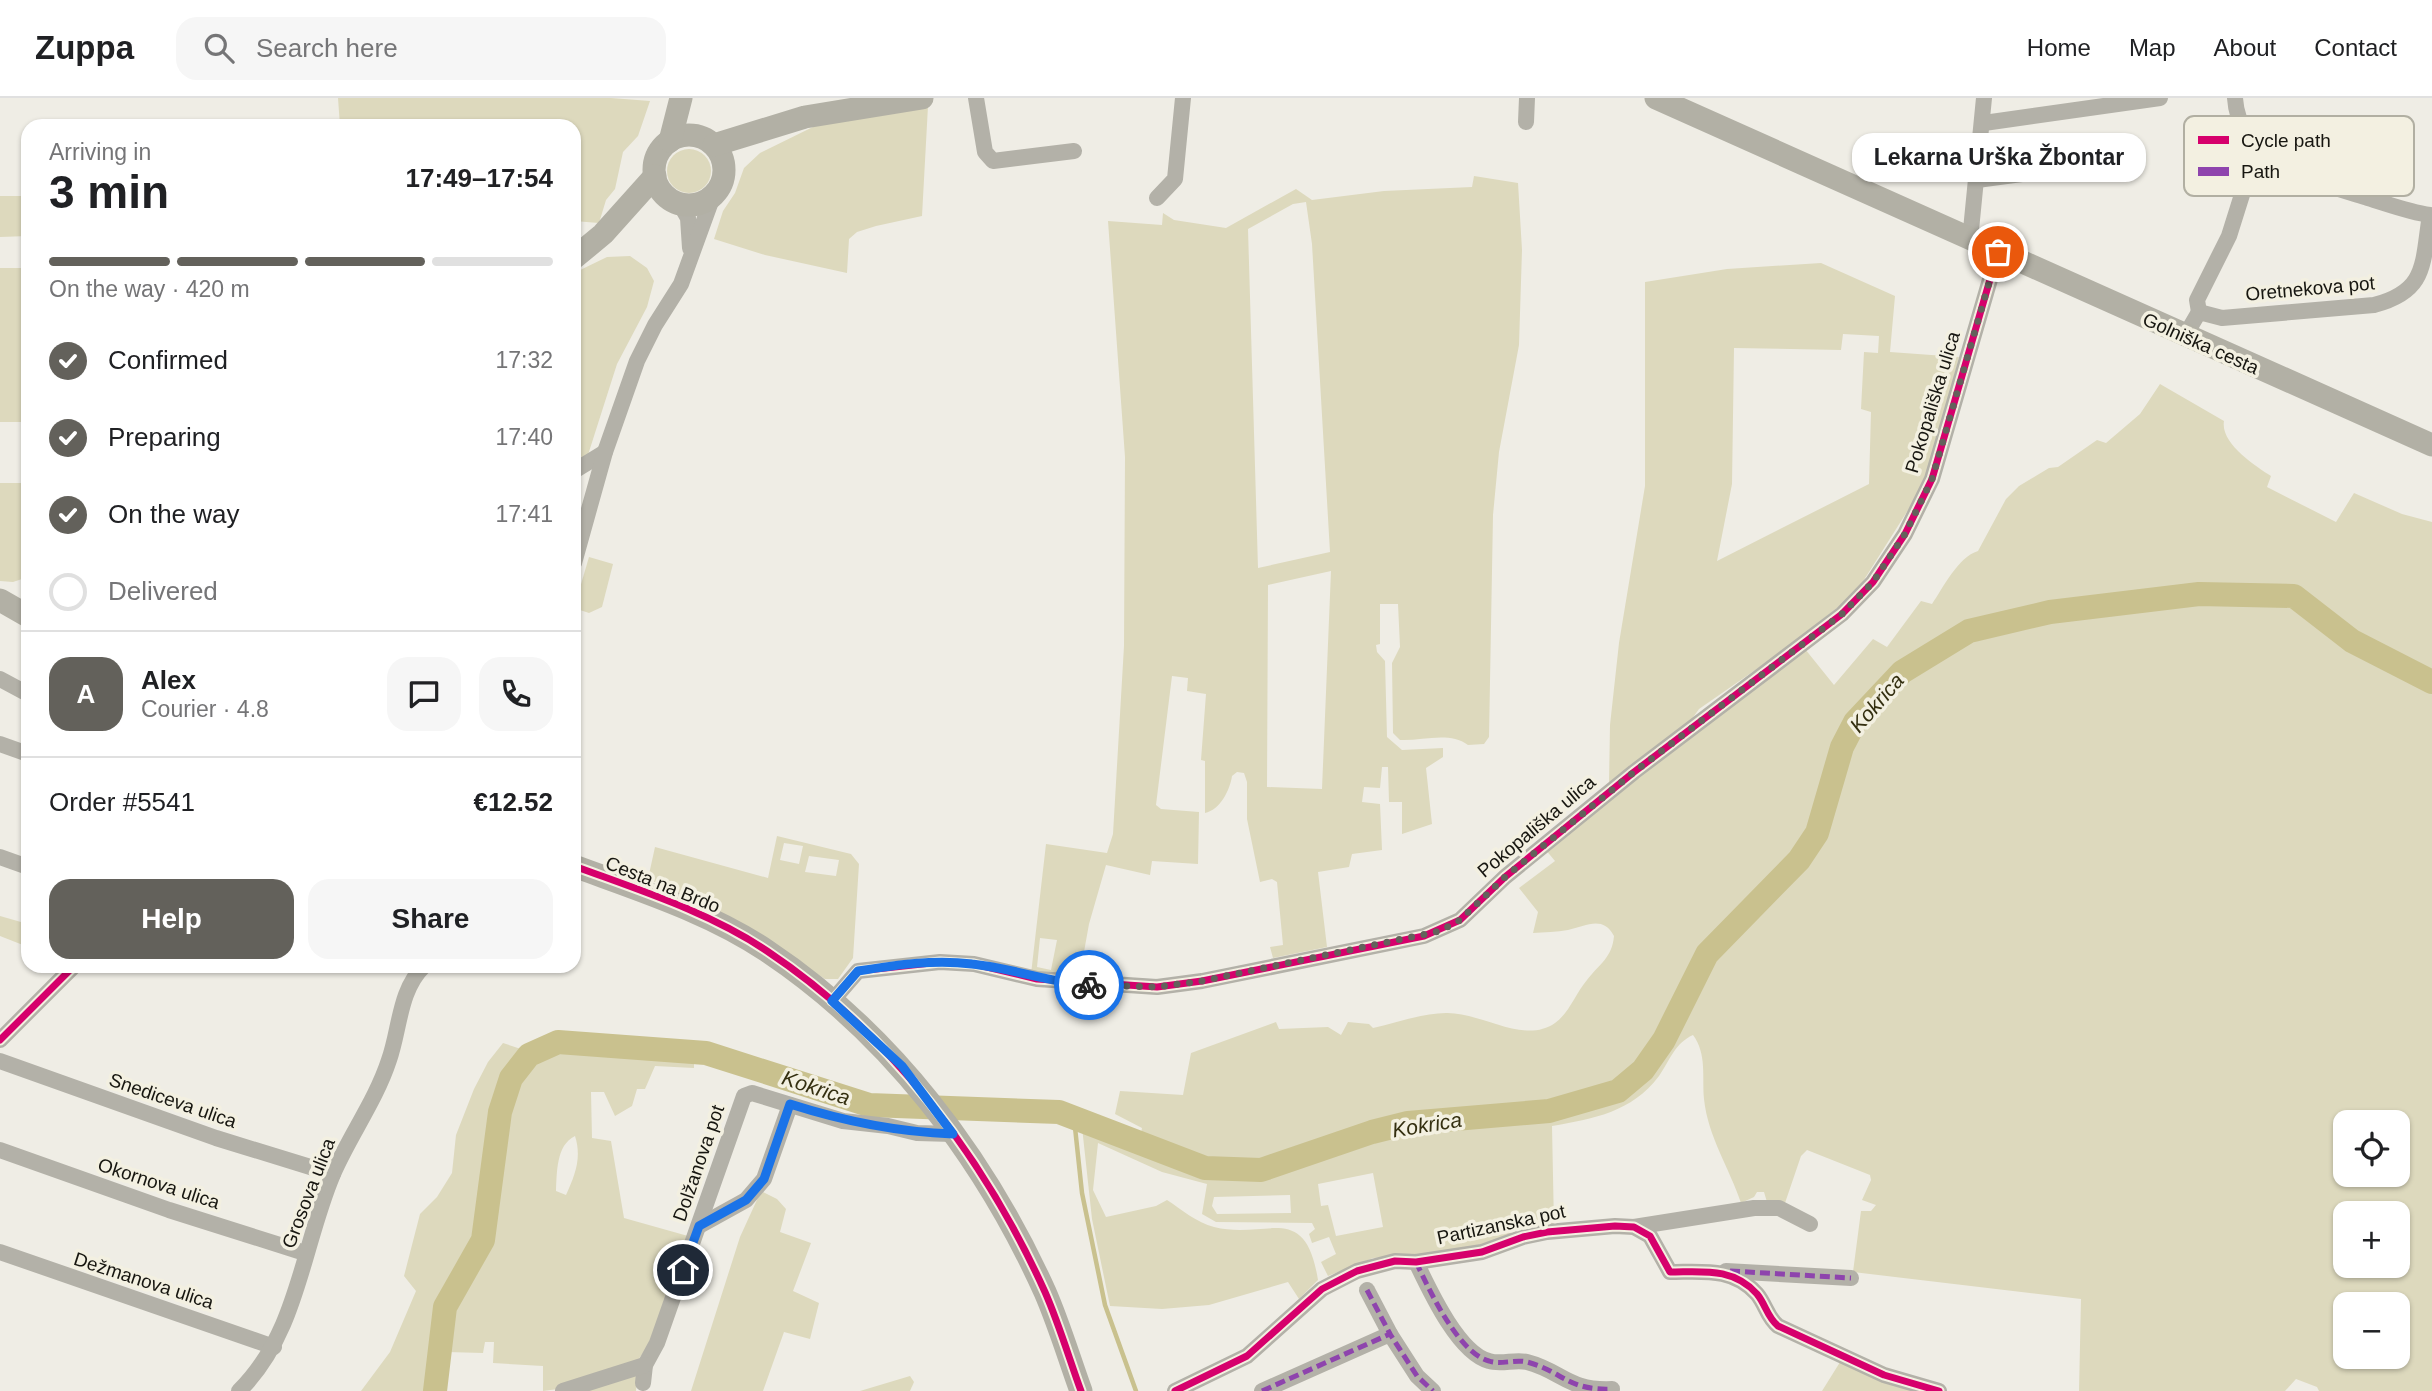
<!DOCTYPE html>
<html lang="en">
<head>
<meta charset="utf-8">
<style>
  body { margin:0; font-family:Arial,sans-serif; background:#f6f6f6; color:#202124; height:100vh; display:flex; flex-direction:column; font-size:26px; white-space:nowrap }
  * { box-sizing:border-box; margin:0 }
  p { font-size:23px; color:#757577 }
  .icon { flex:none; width:38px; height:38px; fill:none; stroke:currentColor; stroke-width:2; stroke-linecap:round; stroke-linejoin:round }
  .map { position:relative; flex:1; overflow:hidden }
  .panel { position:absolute; left:21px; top:21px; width:560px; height:854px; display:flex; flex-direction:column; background:#fff; border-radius:21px; box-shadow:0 2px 5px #0004 }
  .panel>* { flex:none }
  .buttons { position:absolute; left:2333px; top:1012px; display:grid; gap:14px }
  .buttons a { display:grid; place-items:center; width:77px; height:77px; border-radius:14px; background:#fff; box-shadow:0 2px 5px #0004; font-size:35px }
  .pin { position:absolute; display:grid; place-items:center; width:60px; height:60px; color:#fff; margin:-30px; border:4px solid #fff; border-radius:50%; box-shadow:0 2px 7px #0007 }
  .courier { position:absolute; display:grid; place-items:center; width:70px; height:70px; margin:-35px; border:5px solid #1a73e8; border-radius:50%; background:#fff; color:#222; box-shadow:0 2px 9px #0007 }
  .bubble { position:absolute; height:49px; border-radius:21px; background:#fff; box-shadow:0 2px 5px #0004; font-size:23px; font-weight:600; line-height:49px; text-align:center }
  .overview em { font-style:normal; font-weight:600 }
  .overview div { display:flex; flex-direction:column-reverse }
  .overview { display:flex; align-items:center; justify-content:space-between; height:119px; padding:0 28px }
  h1 { font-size:46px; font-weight:600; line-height:52px }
  .bar { display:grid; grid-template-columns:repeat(4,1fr); gap:10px 7px; align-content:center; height:84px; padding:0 28px }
  .bar i { height:9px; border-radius:5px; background:#e0e0e0 }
  .bar .on { background:#63615b }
  .bar p { grid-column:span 4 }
  .line { display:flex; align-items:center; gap:18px; padding:0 28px; border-top:2px solid #e0e0e0 }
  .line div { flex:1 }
  .round { display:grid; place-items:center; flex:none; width:74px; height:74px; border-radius:21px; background:#f6f6f6 }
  ol { padding:0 28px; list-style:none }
  li { display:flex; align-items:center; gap:21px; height:77px }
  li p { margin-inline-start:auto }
  li .icon { padding:7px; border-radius:50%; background:#63615b; color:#fff; stroke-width:4 }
  li:last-child { color:#757577 }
  li i { width:38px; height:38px; border:4px solid #e0e0e0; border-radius:50% }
  .button { display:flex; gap:14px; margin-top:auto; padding:14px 28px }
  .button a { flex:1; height:80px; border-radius:21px; background:#63615b; color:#fff; font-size:28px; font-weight:600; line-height:80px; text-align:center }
  .button a+a { background:#f6f6f6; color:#202124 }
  header { display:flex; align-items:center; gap:42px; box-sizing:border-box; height:98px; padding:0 35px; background:#fff; border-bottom:2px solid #e0e0e0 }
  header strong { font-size:33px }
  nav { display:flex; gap:38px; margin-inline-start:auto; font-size:24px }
  .search { width:490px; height:63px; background:#f6f6f6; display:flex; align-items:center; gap:18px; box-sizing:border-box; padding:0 24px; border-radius:21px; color:#757577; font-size:26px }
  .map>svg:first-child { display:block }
  .green { fill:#ddd9bd; fill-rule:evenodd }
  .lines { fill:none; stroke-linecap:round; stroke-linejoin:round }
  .stream { stroke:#c9c18e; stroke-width:4.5 }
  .river { stroke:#c9c18e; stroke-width:24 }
  .street { stroke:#b3b1a8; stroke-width:16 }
  .secondary { stroke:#b2b0a5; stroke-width:23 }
  .quiet { stroke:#8e44ad; stroke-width:5; stroke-dasharray:10 5; stroke-linecap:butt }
  .cycleway-casing { stroke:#f3f0e1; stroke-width:11 }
  .cycleway { stroke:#d6006c; stroke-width:7 }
  .done { stroke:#63615b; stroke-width:7; stroke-dasharray:0 12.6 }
  .route { stroke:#1a73e8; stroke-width:9 }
  .labels { text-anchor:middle; stroke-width:7; stroke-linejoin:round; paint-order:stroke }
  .street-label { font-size:19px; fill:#171610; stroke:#f3f0e1 }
  .water-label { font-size:21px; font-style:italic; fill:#342f10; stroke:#f3f0e1 }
  .key { fill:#f3f0e1; stroke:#b1afa2; stroke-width:2 }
  .key-label { font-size:19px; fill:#171610 }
</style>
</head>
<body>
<header>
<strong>Zuppa</strong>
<div class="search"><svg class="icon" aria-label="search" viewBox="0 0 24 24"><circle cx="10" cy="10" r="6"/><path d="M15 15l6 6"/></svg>Search here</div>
<nav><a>Home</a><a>Map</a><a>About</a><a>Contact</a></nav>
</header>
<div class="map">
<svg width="2432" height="1293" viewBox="0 0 2432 1293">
  <rect width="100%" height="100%" fill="#efede5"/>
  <g class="green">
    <path d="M338 0H611L650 3 638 38 623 54 615 91 606 102 599 125 574 123V28H340Z"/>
    <path d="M928 8 922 118 876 128 857 134 849 141 847 175 765 157 714 141 723 113 735 95 744 70 760 55 821 25Z"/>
    <circle cx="689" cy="73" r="22"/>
    <path d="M1474 78 1518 85 1522 152 1519 247 1499 354 1493 417 1489 639 1484 646 1468 647C1449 633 1423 643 1400 642L1393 635 1392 565 1400 549 1398 506H1380V546L1376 547 1377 554 1385 563 1387 639 1402 652 1443 650V659L1426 670 1432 726 1402 736V704H1389L1388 669H1382L1380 690 1364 689 1362 704 1380 706 1382 752 1352 756 1349 769 1318 774 1327 849 1273 860 1270 849 1283 847 1277 784 1272 781 1260 784 1247 721V684L1244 675 1237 674 1232 678C1230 692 1220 712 1205 715V663L1201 662 1206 596 1187 593 1188 580 1172 578 1156 707 1161 711 1199 714 1198 766 1152 763 1150 777 1106 767 1089 826 1080 876H1031L1046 746 1107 755 1113 736 1124 548 1125 359 1108 123 1162 127 1163 115 1174 122 1226 130 1296 91 1312 102 1384 93 1472 89ZM1306 104 1312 146 1330 454 1258 470 1248 131 1293 106ZM1331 473 1322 691 1267 689 1268 487ZM1040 840 1057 842 1051 872 1037 869Z"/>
    <path d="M0 98H28V138L0 139Z"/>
    <path d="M630 158 647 170 654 183 647 209 617 266 587 360 574 368V175L607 159Z"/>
    <path d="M1821 165 1895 198 1890 254 1959 259 1932 364 1915 401 1862 485 1852 498 1784 552 1699 611 1689 625 1609 687 1610 627 1619 545 1645 388V184L1727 171ZM1843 236 1879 238 1878 255 1864 254 1861 311 1871 314 1869 386 1717 463 1732 386 1734 250 1841 252Z"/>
    <rect x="0" y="170" width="28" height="154"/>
    <path d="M2160 286 2224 323C2220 345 2255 368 2271 378L2267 389 2336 424 2354 395 2402 416 2432 424V582L2394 560 2388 561 2432 591V1293H2319L2317 1289 2296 1281 2285 1293H2079L2081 1201 1853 1174 1861 1113H1871L1876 1107 1862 1102 1871 1082 1870 1077 1807 1052 1801 1058 1785 1105 1767 1104 1764 1094H1757L1754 1099 1741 1105C1729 1069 1708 1039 1704 1001 1702 979 1707 956 1693 937 1675 945 1670 962 1659 978 1632 1014 1593 1021 1552 1028L1554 1128 1466 1154 1373 1160 1328 1178 1321 1164 1336 1156 1329 1139 1312 1145 1309 1136 1315 1131 1312 1125 1216 1124 1202 1116 1207 1086 1162 1074 1098 1045 1093 1092 1106 1119 1156 1108 1167 1102C1181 1111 1197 1125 1214 1129 1267 1142 1305 1102 1318 1182L1299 1201 1288 1184 1209 1207 1162 1211 1110 1208 1092 1121 1082 1029C1138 1044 1187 1081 1248 1078 1297 1076 1337 1048 1384 1036 1396 1033 1408 1034 1421 1033 1433 1032 1445 1027 1457 1026 1519 1020 1594 1027 1642 979 1697 924 1685 856 1762 809L1763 801 1821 739 1845 650 1916 569 1973 534 2052 517H2070L2073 512C2054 500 2025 518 2004 522 1995 524 1984 524 1975 526 1928 540 1856 594 1840 640 1834 655 1834 672 1830 688 1824 710 1813 741 1799 759 1773 794 1731 817 1704 853 1674 895 1665 952 1621 984 1561 1028 1450 1007 1380 1025 1353 1032 1328 1047 1301 1056 1240 1077 1194 1066 1141 1035L1142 1030 1115 1016 1120 993 1183 997 1191 955 1276 924 1279 931 1328 929 1341 937 1348 924 1369 926 1373 930C1396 925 1423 915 1446 915 1481 914 1524 947 1555 925 1570 914 1575 896 1587 882 1600 865 1612 860 1614 838 1603 817 1586 828 1568 832 1557 834 1544 834 1533 835L1538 814 1519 790 1555 763 1545 751 1805 551 1834 587 1873 541 1887 549 1921 503 1932 506C1943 490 1958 459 1978 453L2006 401 2019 388 2049 370 2058 369 2097 342 2106 345 2140 316ZM2345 1024H2398V1076H2345ZM1373 1075 1383 1129 1336 1138 1328 1107 1321 1108 1318 1086ZM1290 1097 1291 1115 1217 1116 1212 1108 1214 1099ZM2345 1115H2398V1167H2345ZM2345 1206H2398V1258H2345Z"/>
    <path d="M0 385H28V479L13 484 0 483Z"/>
    <path d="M589 459 613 466 602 509 589 515 574 510Z"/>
    <path d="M777 738 851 756 859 766 853 860 838 881H825L732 821 648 781 655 749 768 780ZM784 745 803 748 799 766 780 762ZM809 758 839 762 836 778 805 774Z"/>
    <path d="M0 818 28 826V849L0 838Z"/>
    <path d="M503 945 524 952 501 993 495 1016 478 1142C470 1164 452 1180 442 1202 428 1228 431 1265 429 1293H361L390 1254 416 1193 404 1178 420 1116 437 1099 452 1075 456 1037 474 991 488 964Z"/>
    <path d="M579 951 640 956 694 966V970L655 968 645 991H637L632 1008 615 1018 604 994H591L592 1040 611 1043 624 1120 688 1138 648 1248 638 1262 558 1291 543 1293V1268L493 1265 494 1244H485L483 1255 447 1254C450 1237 450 1218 456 1201 464 1176 483 1156 490 1129 499 1089 495 999 525 970 539 956 560 952 579 951ZM575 1038C582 1060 575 1077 566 1097L556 1093C557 1075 556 1047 575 1038Z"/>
    <path d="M761 1093 777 1101 786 1111 780 1134 811 1145 793 1193 819 1205 810 1241 784 1234 763 1293H691L740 1139Z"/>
    <path d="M1842 1261 1925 1293H1822Z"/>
    <path d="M637 1275 636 1293H579Z"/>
    <path d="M910 1278 914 1284 910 1293H860Z"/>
  </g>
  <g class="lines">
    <path class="stream" d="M1074 1020 1082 1095 1105 1207 1136 1293"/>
    <path class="river" d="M435 1293 445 1209 483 1142 500 1014 511 980 529 957 558 944 706 955 869 1007 1059 1014 1205 1070 1261 1072 1372 1034 1408 1025 1549 1013 1618 993 1643 972 1664 942 1707 856 1799 762 1817 735 1842 649 1855 624 1902 574 1969 533 2050 514 2199 496 2294 498 2352 543 2432 584"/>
    <g class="street">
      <path d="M976 0 985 54 993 63 1074 53"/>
      <path d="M1526 24 1527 0"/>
      <path d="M1984 25 2160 0"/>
      <path d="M1977 82 2074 69"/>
      <path d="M1157 100 1175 81 1183 0"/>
      <path d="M680 106 688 120 690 150"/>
      <path d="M1970 142 1984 0"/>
      <path d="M2199 214 2197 202 2229 138 2257 49"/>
      <path d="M2185 238 2199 214 2222 220 2374 207C2428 193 2422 165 2430 117 2409 114 2388 106 2368 100 2317 84 2239 65 2235 0"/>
      <path d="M574 373 605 354"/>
      <path d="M574 465 605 354 637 263 655 227 681 186 713 98"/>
      <path d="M0 581 28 596"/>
      <path d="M0 646 28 656"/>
      <path d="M0 759 28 769"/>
      <path d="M832 903 858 873 940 864 974 866 1037 881 1157 889 1202 883 1424 838 1460 822 1505 779 1634 674 1842 516 1873 484 1905 436 1932 381 1998 154"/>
      <path d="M0 942 74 868"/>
      <path d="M0 963 216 1040 333 1076"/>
      <path d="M0 1052 169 1112 305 1155"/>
      <path d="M699 1128 746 1102 764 1081 790 1007"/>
      <path d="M1634 1129 1754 1110H1779L1810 1126"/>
      <path d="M0 1154 274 1249"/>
      <path d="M1416 1164C1429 1191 1458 1255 1489 1263 1501 1267 1515 1261 1527 1264 1562 1273 1568 1293 1612 1291"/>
      <path d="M1726 1173 1851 1180"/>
      <path d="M1367 1192 1390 1236"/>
      <path d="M643 1285 645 1267 657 1245 744 998 752 995 843 1023 888 1028 917 1035 953 1036"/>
      <path d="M239 1293C298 1235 302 1149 333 1076 350 1037 376 1002 389 962 400 931 399 892 424 868"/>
      <path d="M563 1293 645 1267"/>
      <path d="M1175 1293 1247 1258 1322 1191 1357 1173 1395 1163 1416 1164 1482 1154 1523 1139 1547 1134 1615 1128 1634 1129 1650 1138 1670 1174C1702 1174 1733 1169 1757 1196 1766 1207 1767 1219 1778 1228L1884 1277 1939 1293"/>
      <path d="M1262 1293 1390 1236 1417 1278 1433 1293"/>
    </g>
    <g class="secondary">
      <path d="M1656 0 2432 347"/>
      <circle cx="689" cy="72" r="35"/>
      <path d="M670 43 681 0"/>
      <path d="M714 47 805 19 922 0"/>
      <path d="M574 160 603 136 655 78"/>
      <path d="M0 502 28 518"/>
      <path d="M574 768C639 792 709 814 767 853 890 935 984 1059 1045 1194 1059 1226 1069 1260 1081 1293"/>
    </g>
    <g class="quiet">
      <path d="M1416 1164C1429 1191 1458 1255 1489 1263 1501 1267 1515 1261 1527 1264 1562 1273 1568 1293 1612 1291"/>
      <path d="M1730 1173 1851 1180"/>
      <path d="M1367 1192 1390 1236"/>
      <path d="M1262 1293 1390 1236 1417 1278 1433 1293"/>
    </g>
    <g class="cycleway-casing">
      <g id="cycleway">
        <path d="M574 768C639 792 709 814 767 853 890 935 984 1059 1045 1194 1059 1226 1069 1260 1081 1293"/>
        <path d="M832 903 858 873 940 864 974 866 1037 881 1157 889 1202 883 1424 838 1460 822 1505 779 1634 674 1842 516 1873 484 1905 436 1932 381 1998 154"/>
        <path d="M0 942 74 868"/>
        <path d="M1175 1293 1247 1258 1322 1191 1357 1173 1395 1163 1416 1164 1482 1154 1523 1139 1547 1134 1615 1128 1634 1129 1650 1138 1670 1174C1702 1174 1733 1169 1757 1196 1766 1207 1767 1219 1778 1228L1884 1277 1939 1293"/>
      </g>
    </g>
    <use href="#cycleway" class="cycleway"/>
  </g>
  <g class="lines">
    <path class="done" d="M1089 887 1157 889 1202 883 1440 833 1460 822 1505 779 1634 674 1842 516 1873 484 1905 436 1932 381 1998 154"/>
    <path class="route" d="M683 1172 699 1128 746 1102 764 1081 790 1006C843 1023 898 1034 953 1036L902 968 832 903 858 873C896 867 934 861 972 866 1011 870 1048 884 1089 887"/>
  </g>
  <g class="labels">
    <g class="street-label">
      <text transform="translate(2310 190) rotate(-5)" y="7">Oretnekova pot</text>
      <text transform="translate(2201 245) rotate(24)" y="7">Golniška cesta</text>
      <text transform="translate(1932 304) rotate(-73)" y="7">Pokopališka ulica</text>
      <text transform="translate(1536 728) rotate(-40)" y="7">Pokopališka ulica</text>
      <text transform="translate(663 786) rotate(22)" y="7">Cesta na Brdo</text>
      <text transform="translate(173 1002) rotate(19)" y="7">Snediceva ulica</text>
      <text transform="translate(698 1065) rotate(-71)" y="7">Dolžanova pot</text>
      <text transform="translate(159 1085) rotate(18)" y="7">Okornova ulica</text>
      <text transform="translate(308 1095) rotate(-69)" y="7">Grosova ulica</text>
      <text transform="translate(1501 1126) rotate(-12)" y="7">Partizanska pot</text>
      <text transform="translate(144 1182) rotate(18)" y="7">Dežmanova ulica</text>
    </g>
    <g class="water-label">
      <text transform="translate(1877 605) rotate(-49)" y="7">Kokrica</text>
      <text transform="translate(816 990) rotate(18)" y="7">Kokrica</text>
      <text transform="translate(1427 1027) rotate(-9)" y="7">Kokrica</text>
    </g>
  </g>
  <rect x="2184" y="18" width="230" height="80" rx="10" class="key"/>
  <rect x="2198" y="38" width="31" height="8" fill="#d6006c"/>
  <rect x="2198" y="69" width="31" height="9" fill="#8e44ad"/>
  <g class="key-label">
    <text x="2241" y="49">Cycle path</text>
    <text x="2241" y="80">Path</text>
  </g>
</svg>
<div class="buttons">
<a><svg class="icon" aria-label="locate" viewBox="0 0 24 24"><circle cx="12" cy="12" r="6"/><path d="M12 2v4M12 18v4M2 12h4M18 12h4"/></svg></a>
<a>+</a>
<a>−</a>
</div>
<div class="pin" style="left:1998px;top:154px;background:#ea580c"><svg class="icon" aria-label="bag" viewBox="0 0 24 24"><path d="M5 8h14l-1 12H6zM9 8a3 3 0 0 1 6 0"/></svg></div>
<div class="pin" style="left:683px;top:1172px;background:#1f2937"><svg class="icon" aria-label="home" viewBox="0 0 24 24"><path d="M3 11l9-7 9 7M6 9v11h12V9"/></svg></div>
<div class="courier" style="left:1089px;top:887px"><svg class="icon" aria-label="bike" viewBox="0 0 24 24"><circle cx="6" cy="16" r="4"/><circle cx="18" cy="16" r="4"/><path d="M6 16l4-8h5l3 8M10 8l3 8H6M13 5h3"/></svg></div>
<div class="bubble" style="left:1852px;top:35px;width:294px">Lekarna Urška Žbontar</div>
<section class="panel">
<div class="overview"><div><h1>3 min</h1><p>Arriving in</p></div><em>17:49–17:54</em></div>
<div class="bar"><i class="on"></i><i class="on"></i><i class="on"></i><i></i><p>On the way · 420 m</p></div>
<ol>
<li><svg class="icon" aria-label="check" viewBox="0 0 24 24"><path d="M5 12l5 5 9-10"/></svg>Confirmed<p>17:32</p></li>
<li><svg class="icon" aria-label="check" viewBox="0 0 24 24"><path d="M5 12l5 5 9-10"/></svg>Preparing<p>17:40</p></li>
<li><svg class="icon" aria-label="check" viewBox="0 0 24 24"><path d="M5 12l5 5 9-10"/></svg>On the way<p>17:41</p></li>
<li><i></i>Delivered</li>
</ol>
<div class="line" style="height:126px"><b class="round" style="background:#63615b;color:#fff">A</b><div><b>Alex</b><p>Courier · 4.8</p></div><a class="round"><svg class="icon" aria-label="chat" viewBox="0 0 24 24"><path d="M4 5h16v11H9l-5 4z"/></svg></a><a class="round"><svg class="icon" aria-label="phone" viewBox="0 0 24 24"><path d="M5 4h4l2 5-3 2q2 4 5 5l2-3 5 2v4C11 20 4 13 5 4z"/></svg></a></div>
<div class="line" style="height:91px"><div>Order #5541</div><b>€12.52</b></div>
<div class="button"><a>Help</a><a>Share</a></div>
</section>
</div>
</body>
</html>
